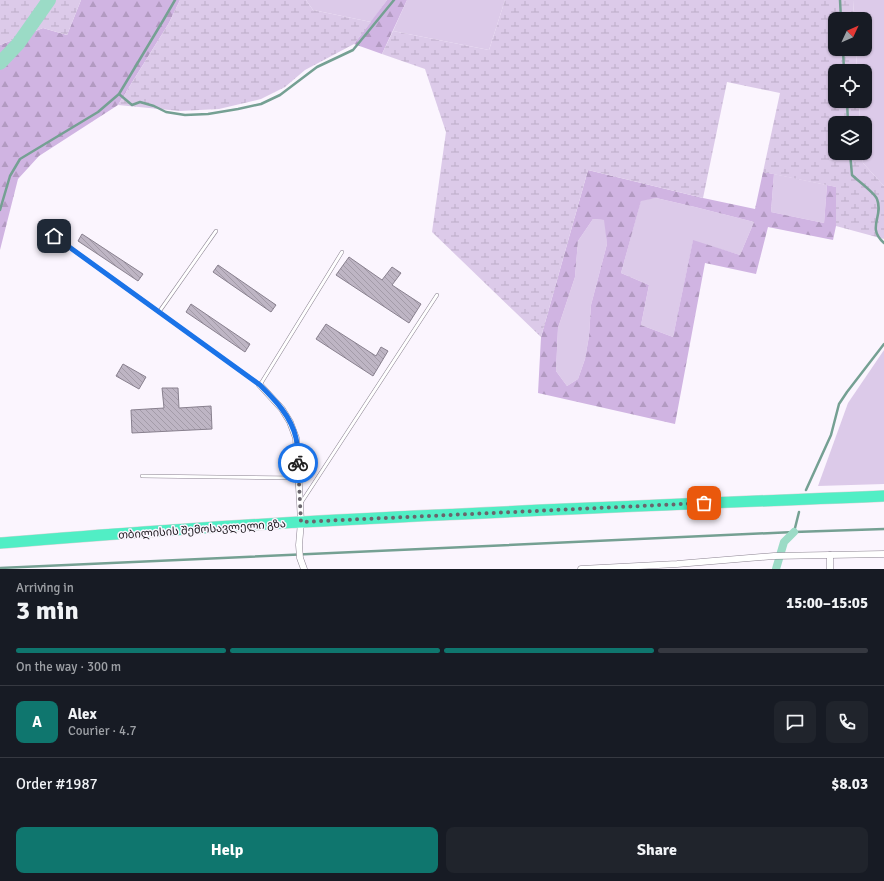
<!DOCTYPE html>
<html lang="en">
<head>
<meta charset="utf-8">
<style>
  body { margin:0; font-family:Signika,"Noto Sans Georgian",sans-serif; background:#20242c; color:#f1f3f6; height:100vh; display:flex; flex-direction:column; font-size:15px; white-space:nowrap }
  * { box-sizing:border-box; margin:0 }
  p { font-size:13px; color:#9ea1a6 }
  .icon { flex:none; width:22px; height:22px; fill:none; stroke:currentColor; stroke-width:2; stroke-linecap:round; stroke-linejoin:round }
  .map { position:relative; height:569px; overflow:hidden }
  .details { display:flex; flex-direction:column; background:#171b24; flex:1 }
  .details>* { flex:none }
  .needle { width:26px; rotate:46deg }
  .tools { position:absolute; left:828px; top:12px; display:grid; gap:8px }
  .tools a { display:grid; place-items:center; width:44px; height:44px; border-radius:8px; background:#171b24; box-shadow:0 1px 3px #0004; font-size:20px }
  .pin { position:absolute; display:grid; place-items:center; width:34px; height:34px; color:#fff; margin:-17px; border-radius:8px; box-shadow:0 2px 6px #0006 }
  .courier { position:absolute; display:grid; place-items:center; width:40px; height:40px; margin:-20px; border:3px solid #1a73e8; border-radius:50%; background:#fff; color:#222; box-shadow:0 1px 5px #0007 }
  .head em { font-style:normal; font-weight:800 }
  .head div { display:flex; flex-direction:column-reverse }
  .head { display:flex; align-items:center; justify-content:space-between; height:68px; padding:0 16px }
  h1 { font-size:26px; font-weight:800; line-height:30px }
  .bar { display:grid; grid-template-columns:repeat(4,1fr); gap:6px 4px; align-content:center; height:48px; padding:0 16px }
  .bar i { height:5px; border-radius:3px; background:#363941 }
  .bar .current { background:#0f766e }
  .bar p { grid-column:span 4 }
  .line { display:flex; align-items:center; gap:10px; padding:0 16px; border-top:1px solid #363941 }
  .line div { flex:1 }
  .round { display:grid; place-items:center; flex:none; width:42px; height:42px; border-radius:8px; background:#20242c }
  .action { display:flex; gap:8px; margin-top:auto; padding:8px 16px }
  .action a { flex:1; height:46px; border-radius:8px; background:#0f766e; color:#fff; font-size:16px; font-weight:800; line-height:46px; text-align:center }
  .action a+a { background:#20242c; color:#f1f3f6 }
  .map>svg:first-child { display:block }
  .green { fill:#dccae9 }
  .forest { fill:url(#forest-firs); fill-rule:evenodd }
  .wetland { fill:url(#wetland-marsh) }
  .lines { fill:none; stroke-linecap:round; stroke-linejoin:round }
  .stream { stroke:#75a093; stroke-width:2.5 }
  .canal { stroke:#9bdbc6; stroke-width:8 }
  .river { stroke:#9bdbc6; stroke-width:14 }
  .building { fill:url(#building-back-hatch); stroke:#88808e }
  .lane-casing { stroke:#8b8391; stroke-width:4 }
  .street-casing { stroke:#8b8391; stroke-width:7 }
  .highway-casing { stroke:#d6d5d6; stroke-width:12 }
  .lane { stroke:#fff; stroke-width:3 }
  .street { stroke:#fff; stroke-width:6 }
  .highway { stroke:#51eec5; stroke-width:11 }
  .done { stroke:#69656c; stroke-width:4; stroke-dasharray:0 7.2 }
  .route { stroke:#1a73e8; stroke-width:5 }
  .labels { text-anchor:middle; stroke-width:3; stroke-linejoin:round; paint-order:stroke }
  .street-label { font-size:11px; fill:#1b181d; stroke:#fbf5fe }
</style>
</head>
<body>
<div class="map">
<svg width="884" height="569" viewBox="0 0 884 569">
  <defs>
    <pattern id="forest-firs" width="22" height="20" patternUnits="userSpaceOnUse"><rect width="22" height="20" fill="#d0b4e2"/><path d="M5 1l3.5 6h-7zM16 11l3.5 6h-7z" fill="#b29ac1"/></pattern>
    <pattern id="wetland-marsh" width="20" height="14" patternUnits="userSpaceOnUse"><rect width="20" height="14" fill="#dccae9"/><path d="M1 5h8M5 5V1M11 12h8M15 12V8" fill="none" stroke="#bcadc7"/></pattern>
    <pattern id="building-back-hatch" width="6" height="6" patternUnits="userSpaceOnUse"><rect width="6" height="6" fill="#beb5c4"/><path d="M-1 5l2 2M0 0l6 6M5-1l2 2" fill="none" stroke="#a39ba8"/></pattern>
  </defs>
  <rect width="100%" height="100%" fill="#fbf5fe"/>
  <g class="green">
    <path d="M306 0H387L371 22 313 10Z"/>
    <path d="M407 0H505L489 50 393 31Z"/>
    <path d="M853 0H884V186L863 163 862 153H865V123H860L859 101H865V71H857L856 49H865V19H854Z"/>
    <path d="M774 174 827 185 824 223 771 212Z"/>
    <path d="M656 198 695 207 754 222 740 255 693 241 673 337 641 325 649 285 621 273 641 200Z"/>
    <path d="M593 219 605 220 607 244 591 305 589 336 585 359 578 379 567 386 556 371 558 328 575 277 578 241Z"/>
    <path d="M884 350V484L818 486 848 403Z"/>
  </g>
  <g class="forest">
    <path d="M81 0H180L169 23 118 105 39 156 18 179 0 250V45L43 28 67 35Z"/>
    <path d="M387 0H407L382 54 354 44Z"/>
    <path d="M588 170 703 198 755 209 763 172 774 174 771 212 824 223 827 185 837 187 836 226 833 240 768 227 756 274 705 263 675 424 538 393 541 337ZM656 198 695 207 754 222 740 255 693 240 673 337 641 325 649 285 621 273 641 201ZM593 219 604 220 607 244 591 305 589 336 585 359 578 379 567 386 556 371 558 328 575 277 578 241Z"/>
  </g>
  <g class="wetland">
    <path d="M0 0H81L67 35 43 28 0 45Z"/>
    <path d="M180 0H306L313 10 371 22 354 44 305 70 285 87 261 99 219 109 180 111 118 105 169 23Z"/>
    <path d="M505 0H853L854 19H835V49H856L857 71H835V101H859L860 123H835V153H862L863 163 884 186V239L836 226V187L763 172 780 93 727 82 703 198 588 170 541 337 432 232 446 132 425 69 382 54 393 31 489 50Z"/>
  </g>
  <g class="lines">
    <g class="stream">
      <path d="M840 0 841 19"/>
      <path d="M843 49 844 71"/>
      <path d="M119 94 132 105 140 102 154 106 166 112 185 115 208 114 238 109 261 104 280 95 317 67 353 50 394 0"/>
      <path d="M847 101 848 123"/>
      <path d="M850 153 852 175C857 180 875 193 877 199 884 217 866 227 884 243"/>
      <path d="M0 210 10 176 20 159 98 112 119 94 164 19 175 0"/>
      <path d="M806 490 831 435 839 404 847 392 884 344"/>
      <path d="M794 532 799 512"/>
      <path d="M0 568 794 532 884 529"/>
    </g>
    <path class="canal" d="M776 569 784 542 794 532"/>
    <path class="river" d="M0 63 18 44 49 0"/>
  </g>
  <g class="building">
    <path d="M82 234 143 274 138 281 78 241Z"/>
    <path d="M349 257 382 280 392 267 401 273 392 285 421 304 409 323 336 275Z"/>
    <path d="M218 265 276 305 271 312 213 272Z"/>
    <path d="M191 304 250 344 245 352 186 312Z"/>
    <path d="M326 324 376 356 381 347 388 351 373 376 316 339Z"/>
    <path d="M123 364 146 377 139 389 116 376Z"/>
    <path d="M162 388H178L179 408 211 406 212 429 132 433 131 410 164 408Z"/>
  </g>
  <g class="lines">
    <g class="lane-casing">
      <g id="lane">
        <path d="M54 236 260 385 342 252"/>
        <path d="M159 312 216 231"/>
        <path d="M142 476 298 478"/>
        <path d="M301 503 437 295"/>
      </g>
    </g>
    <g class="street-casing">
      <g id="street">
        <path d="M260 385 282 409 290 422 296 438 300 503 301 522 299 545 300 558 304 569"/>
        <path d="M830 555V569"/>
        <path d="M581 569 677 564 774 556 884 554"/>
      </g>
    </g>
    <g class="highway-casing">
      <path id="highway" d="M0 543C101 535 201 527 302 522 496 511 690 504 884 496"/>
    </g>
    <use href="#lane" class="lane"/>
    <use href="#street" class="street"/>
    <use href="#highway" class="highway"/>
  </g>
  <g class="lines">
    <path class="done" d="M298 463 301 522 704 503"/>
    <path class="route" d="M54 236 260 385C275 400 291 416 296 438 298 446 297 455 298 463"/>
  </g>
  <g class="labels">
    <g class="street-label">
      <text transform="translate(202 529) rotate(-4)" y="4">თბილისის შემოსავლელი გზა</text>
    </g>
  </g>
</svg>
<div class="tools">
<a><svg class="needle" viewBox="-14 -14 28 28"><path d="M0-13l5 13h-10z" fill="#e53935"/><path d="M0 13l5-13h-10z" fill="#9ea1a6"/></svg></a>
<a><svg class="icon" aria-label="locate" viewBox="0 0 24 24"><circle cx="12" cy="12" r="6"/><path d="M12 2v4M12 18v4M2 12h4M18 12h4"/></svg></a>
<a><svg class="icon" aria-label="layers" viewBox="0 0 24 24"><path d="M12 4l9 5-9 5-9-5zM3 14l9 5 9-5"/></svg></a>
</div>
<div class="pin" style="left:704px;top:503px;background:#ea580c"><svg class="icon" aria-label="bag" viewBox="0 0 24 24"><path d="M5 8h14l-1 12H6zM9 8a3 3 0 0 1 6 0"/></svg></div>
<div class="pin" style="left:54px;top:236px;background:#1f2937"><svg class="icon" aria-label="home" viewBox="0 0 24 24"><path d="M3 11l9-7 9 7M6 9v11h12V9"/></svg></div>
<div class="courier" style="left:298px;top:463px"><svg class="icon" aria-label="bike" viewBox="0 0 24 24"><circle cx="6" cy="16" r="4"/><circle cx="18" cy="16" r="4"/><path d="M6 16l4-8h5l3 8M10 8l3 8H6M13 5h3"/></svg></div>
</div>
<section class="details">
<div class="head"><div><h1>3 min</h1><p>Arriving in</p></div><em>15:00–15:05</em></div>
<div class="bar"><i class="current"></i><i class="current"></i><i class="current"></i><i></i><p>On the way · 300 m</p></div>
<div class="line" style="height:72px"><b class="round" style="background:#0f766e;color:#fff">A</b><div><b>Alex</b><p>Courier · 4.7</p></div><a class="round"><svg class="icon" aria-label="chat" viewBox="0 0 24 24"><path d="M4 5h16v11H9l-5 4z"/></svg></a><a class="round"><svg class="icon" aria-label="phone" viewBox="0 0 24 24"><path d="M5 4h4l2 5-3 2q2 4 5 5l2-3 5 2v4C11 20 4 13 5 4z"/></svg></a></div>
<div class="line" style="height:52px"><div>Order #1987</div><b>$8.03</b></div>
<div class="action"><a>Help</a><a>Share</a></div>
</section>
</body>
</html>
